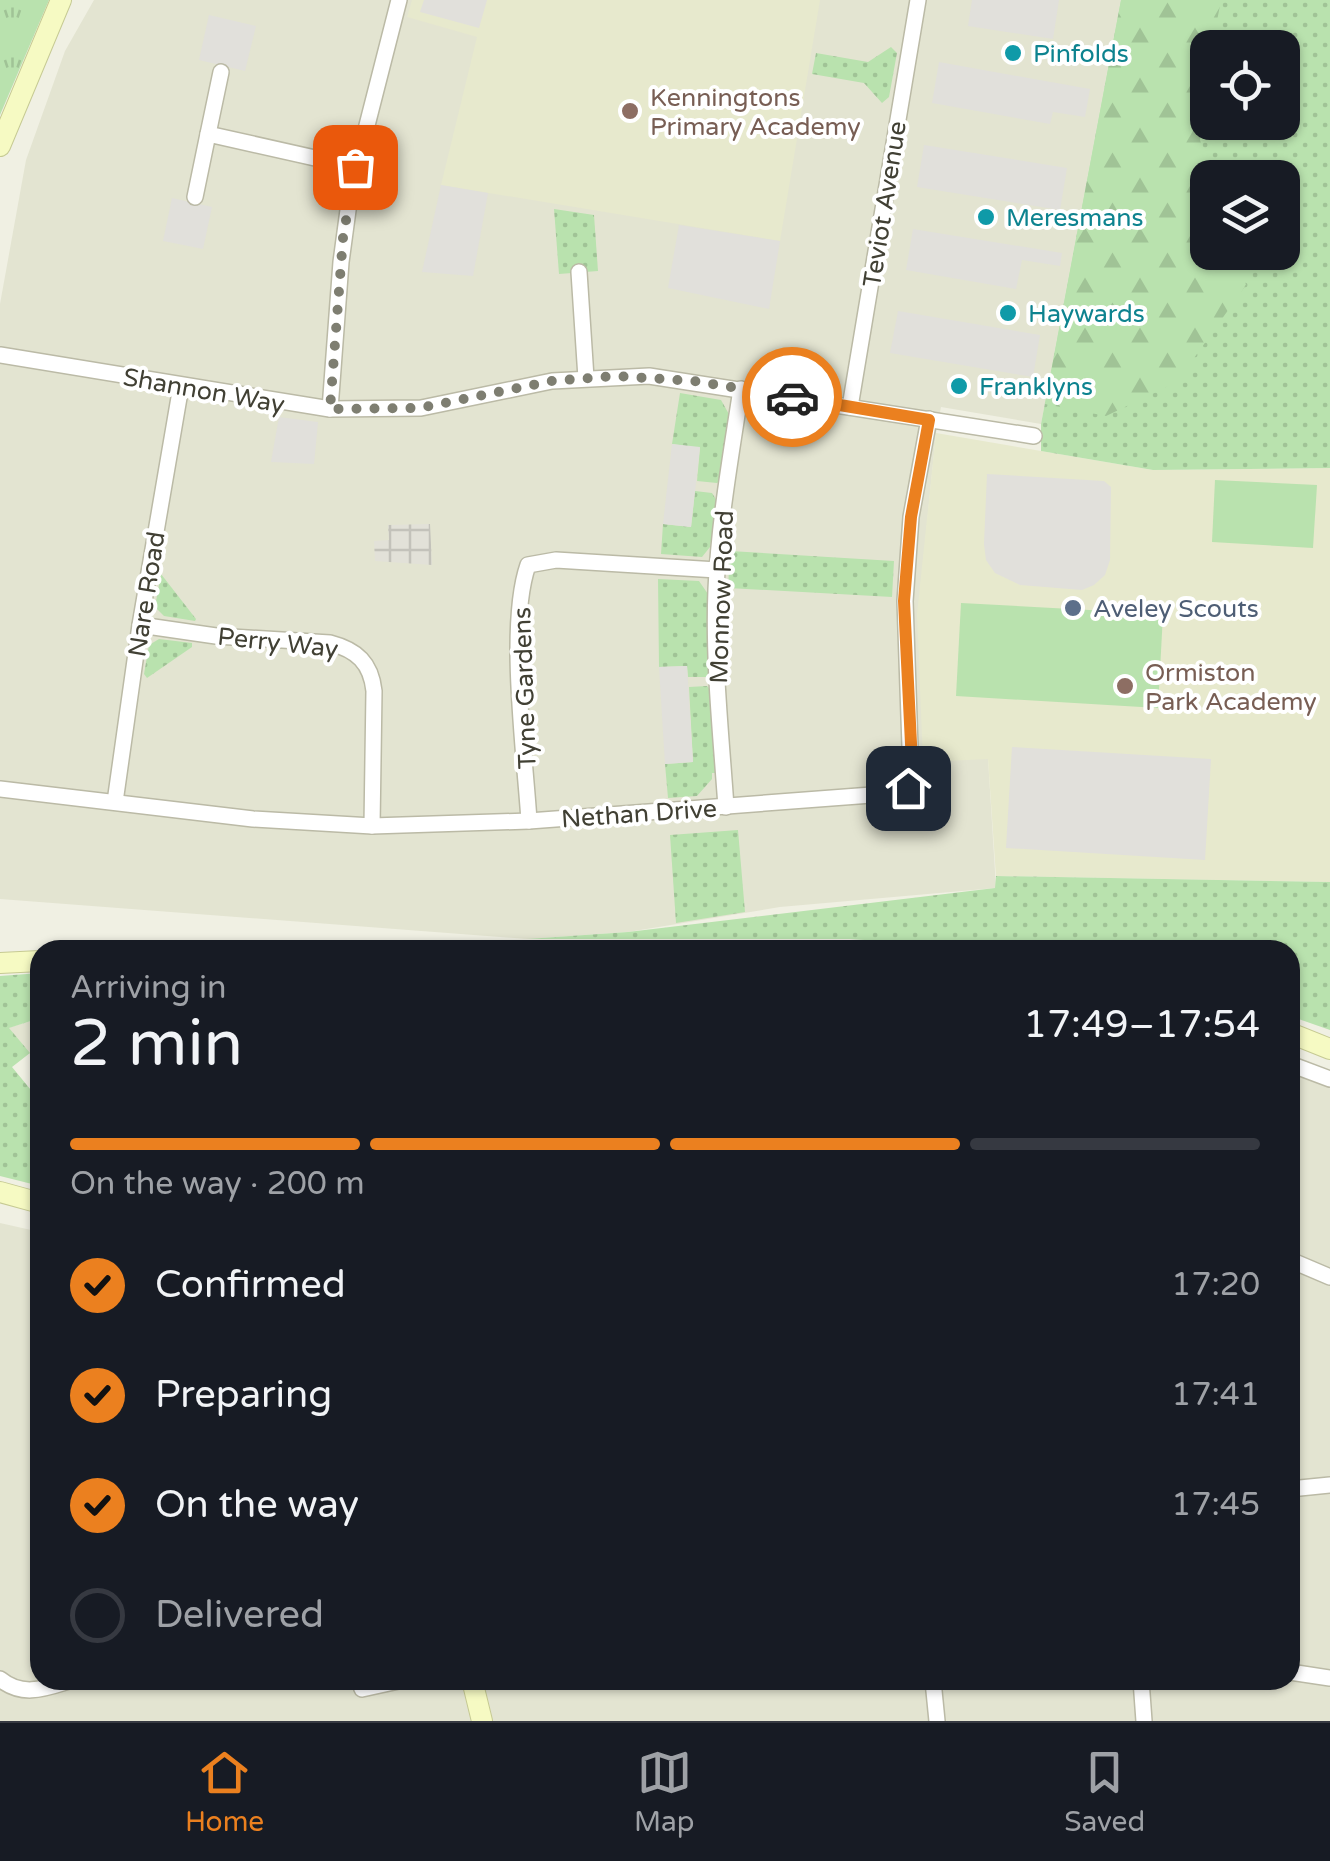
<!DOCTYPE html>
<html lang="en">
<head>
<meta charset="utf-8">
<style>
  body { margin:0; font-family:"Varela Round",sans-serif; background:#242831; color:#f1f3f6; height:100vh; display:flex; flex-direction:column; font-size:38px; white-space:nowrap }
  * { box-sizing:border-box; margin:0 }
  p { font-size:32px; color:#9ea1a6 }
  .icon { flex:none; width:55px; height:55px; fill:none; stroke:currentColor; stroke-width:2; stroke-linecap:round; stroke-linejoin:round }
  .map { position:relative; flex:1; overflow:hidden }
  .panel { position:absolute; left:30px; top:940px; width:1270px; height:750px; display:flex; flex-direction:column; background:#171b24; border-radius:30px; box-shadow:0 2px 8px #0004 }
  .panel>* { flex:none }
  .fabs { position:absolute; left:1190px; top:30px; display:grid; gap:20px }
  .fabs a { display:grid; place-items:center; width:110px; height:110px; border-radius:20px; background:#171b24; box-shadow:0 2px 8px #0004; font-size:50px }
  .pin { position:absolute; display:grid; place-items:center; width:85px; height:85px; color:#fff; margin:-42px; border-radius:20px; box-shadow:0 5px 15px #0006 }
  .courier { position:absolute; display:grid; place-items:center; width:100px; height:100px; margin:-50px; border:8px solid #eb801f; border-radius:50%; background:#fff; color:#222; box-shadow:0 2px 12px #0007 }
  .headline em { font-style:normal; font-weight:600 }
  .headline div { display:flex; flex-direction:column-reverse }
  .headline { display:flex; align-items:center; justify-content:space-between; height:170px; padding:0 40px }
  h1 { font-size:65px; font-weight:600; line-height:75px }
  .bar { display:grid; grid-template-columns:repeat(4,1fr); gap:15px 10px; align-content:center; height:120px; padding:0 40px }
  .bar i { height:12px; border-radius:8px; background:#363941 }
  .bar .on { background:#eb801f }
  .bar p { grid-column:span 4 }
  ol { padding:0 40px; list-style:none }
  li { display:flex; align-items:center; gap:30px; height:110px }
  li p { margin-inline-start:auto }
  li .icon { padding:10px; border-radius:50%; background:#eb801f; color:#111; stroke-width:4 }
  li:last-child { color:#9ea1a6 }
  li i { width:55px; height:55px; border:5px solid #363941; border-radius:50% }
  .dock { display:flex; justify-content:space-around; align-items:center; height:140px; border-top:2px solid #363941; background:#171b24; font-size:28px; color:#9ea1a6 }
  .dock a { display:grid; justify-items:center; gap:5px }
  .dock .on { color:#eb801f }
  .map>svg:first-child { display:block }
  .residential { fill:#e3e4d1 }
  .industrial { fill:url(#industrial-grid) }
  .education { fill:#e7e9cd }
  .grass { fill:url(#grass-dots); fill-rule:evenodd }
  .forest { fill:url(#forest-firs) }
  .park { fill:url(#park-tufts) }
  .pitch { fill:#b9e2ae }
  .parking { fill:#e1e0db }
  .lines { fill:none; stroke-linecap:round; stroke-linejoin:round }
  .street-casing { stroke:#bbbaa6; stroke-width:18 }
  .secondary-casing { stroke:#c6ca93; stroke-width:22 }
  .street { stroke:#fff; stroke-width:15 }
  .secondary { stroke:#f6fac3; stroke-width:20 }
  .done { stroke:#7e7e71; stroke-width:10; stroke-dasharray:0 18 }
  .route { stroke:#eb801f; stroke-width:12 }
  .culture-dot { fill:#0f9aa8; stroke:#fff; stroke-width:4 }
  .education-dot { fill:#8d6e63; stroke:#fff; stroke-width:4 }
  .service-dot { fill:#5c6f8a; stroke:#fff; stroke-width:4 }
  .labels { text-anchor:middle; stroke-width:8; stroke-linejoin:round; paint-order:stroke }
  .culture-label { font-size:25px; fill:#0d838f; stroke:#fff; text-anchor:start }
  .education-label { font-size:25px; fill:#785e54; stroke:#fff; text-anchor:start }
  .street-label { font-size:25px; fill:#414034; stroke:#fff }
  .service-label { font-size:25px; fill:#4e5e75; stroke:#fff; text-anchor:start }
</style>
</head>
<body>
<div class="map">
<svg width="1330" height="1721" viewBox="0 0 1330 1721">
  <defs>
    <pattern id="industrial-grid" width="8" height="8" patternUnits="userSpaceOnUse" patternTransform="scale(2.5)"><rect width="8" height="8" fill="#e2e1d8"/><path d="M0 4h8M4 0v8" fill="none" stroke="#c3c2ba"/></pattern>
    <pattern id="grass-dots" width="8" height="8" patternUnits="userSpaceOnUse" patternTransform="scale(2.5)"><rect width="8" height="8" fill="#b9e2ae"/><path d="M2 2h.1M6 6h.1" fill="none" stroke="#a0c396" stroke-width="1.8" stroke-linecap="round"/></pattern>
    <pattern id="forest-firs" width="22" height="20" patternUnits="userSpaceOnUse" patternTransform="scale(2.5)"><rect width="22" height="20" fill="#b9e2ae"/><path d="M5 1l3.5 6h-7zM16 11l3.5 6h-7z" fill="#a0c396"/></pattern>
    <pattern id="park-tufts" width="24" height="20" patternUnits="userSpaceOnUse" patternTransform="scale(2.5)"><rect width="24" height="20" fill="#b9e2ae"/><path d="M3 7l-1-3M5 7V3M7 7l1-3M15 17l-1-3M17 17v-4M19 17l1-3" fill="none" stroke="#a0c396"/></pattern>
  </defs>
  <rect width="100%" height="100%" fill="#f0f0e3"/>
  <g class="residential">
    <path d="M94 0H1121L1041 424 941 407 936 433 918 614 924 762 988 758 996 888 780 907 628 932 527 939 0 899V304L26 160 65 51Z"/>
    <path d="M40 1018V1066L8 1028Z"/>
    <path d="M1290 1055 1330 1071V1721H0V1223L40 1232V1680H1290Z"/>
  </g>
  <path class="industrial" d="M430 524 432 565 375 561 374 541 389 540 388 525Z"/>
  <g class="education">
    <path d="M412 0H820L780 241 441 185 477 37 407 17Z"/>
    <path d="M936 433 1153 470 1330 468V882L996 876 988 759 923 762 917 614Z"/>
  </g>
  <g class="grass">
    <path d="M1121 0H1330V468L1153 470 1041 451V424ZM1208 48H1282V122H1208ZM1208 178H1282V252H1208Z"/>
    <path d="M891 47 897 53 889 97 882 103 864 83 812 74 816 53 868 62Z"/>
    <path d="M554 209 594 215 598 271 559 274Z"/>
    <path d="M680 393 721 400 730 416 720 481 717 483 697 481 700 448 672 444Z"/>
    <path d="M695 491 712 493 717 501 710 547 702 557 661 554 663 524 691 527Z"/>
    <path d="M730 551 894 561 892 597 728 588Z"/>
    <path d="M161 574 196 619 195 621 164 616 155 607Z"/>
    <path d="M658 579 699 581 708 594 710 672 706 677H688L687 666 659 667Z"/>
    <path d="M159 639 192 643V647L147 678 144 674 149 645Z"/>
    <path d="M707 686 711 690 717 773H712V779L697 796 668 798 665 764 693 762 689 687Z"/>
    <path d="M738 830 745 912 676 923 670 835Z"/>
    <path d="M996 876 1330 882V1030L1290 1016V950H1006L850 939H527L628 932 995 888Z"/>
    <path d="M40 973V1018L9 1028 30 1053 12 1067 40 1101V1186L0 1176V976Z"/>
  </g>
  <path class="forest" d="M1121 0H1221L1212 47 1208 48 1207 84 1200 140 1212 177 1208 178V252L1236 253 1246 285 1177 382 1106 416 1045 404Z"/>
  <path class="park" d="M0 0H49L0 115Z"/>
  <g class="pitch">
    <path d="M1215 480 1317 485 1313 548 1212 542Z"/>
    <path d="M961 603 1163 614 1158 708 956 696Z"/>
  </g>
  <g class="parking">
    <path d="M424 0H487L479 28 420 12Z"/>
    <path d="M972 0H1059L1053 39 968 26Z"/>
    <path d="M209 15 256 26 245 71 199 60Z"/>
    <path d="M939 62 1090 89 1085 117 1053 112 1050 124 932 103Z"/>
    <path d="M924 145 1067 168 1060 210 917 187Z"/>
    <path d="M441 185 488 193 473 276 422 272Z"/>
    <path d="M172 198 212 207 203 249 163 241Z"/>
    <path d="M679 225 780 241 769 309 668 288Z"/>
    <path d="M913 229 1062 253 1060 266 1022 260 1016 289 906 270Z"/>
    <path d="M898 311 1040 335 1033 377 890 353Z"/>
    <path d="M279 417 318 422 314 464 271 462Z"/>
    <path d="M672 444 700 447 691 527 663 524Z"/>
    <path d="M987 474 1104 481 1111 487 1110 560 1105 575 1094 585 1082 590 1020 585 995 573 986 560 984 544Z"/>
    <path d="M687 666 693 762 665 764 659 667Z"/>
    <path d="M1012 747 1211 759 1205 860 1006 848Z"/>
  </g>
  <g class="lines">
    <g class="street-casing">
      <g id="street">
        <path d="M208 134 221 72"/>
        <path d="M195 197 208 134 355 167"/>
        <path d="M579 272 586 378"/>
        <path d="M0 355 330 409 421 408 552 381 649 376 1034 436"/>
        <path d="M850 407 918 0"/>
        <path d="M330 409 341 262 351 188 399 0"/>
        <path d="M140 625 216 636 330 643C357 650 371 663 374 691L372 826"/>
        <path d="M0 789 253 819 372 826 529 821 898 793 908 788 911 776 905 601 911 517 929 419"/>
        <path d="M115 802 140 625 181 386"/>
        <path d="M726 807C721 734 713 662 716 589 719 522 731 455 741 389"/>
        <path d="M529 821C525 755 507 625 528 565L556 560 717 570"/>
        <path d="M1290 1064 1330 1079"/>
        <path d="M1290 1260 1330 1277"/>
        <path d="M1290 1489 1330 1485"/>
        <path d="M1290 1672 1330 1678"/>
        <path d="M0 1679C23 1698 46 1688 72 1680"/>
        <path d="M359 1680 362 1689 403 1680"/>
        <path d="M1141 1680 1144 1721"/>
        <path d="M933 1681 937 1721"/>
      </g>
    </g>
    <g class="secondary-casing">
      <g id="secondary">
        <path d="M0 146 61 0"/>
        <path d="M0 963 40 961"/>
        <path d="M1290 1033 1330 1049"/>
        <path d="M0 1192 40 1203"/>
        <path d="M472 1680 482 1721"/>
      </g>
    </g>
    <use href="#street" class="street"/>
    <use href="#secondary" class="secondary"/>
  </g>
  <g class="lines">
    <path class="done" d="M355 167 343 238 330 409 420 408 552 381 616 376 694 381 792 397"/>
    <path class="route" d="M792 397 929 420 911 517 904 601 912 764 908 788"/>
  </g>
  <g class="culture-dot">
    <circle cx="1013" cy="53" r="10"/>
    <circle cx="986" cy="217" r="10"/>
    <circle cx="1008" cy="313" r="10"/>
    <circle cx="959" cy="386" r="10"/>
  </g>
  <g class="education-dot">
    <circle cx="630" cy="111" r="10"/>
    <circle cx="1125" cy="686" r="10"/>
  </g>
  <circle class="service-dot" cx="1073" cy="608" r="10"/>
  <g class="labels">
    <g class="culture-label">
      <text x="1033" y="62">Pinfolds</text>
      <text x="1006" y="226">Meresmans</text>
      <text x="1028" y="322">Haywards</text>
      <text x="979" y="395">Franklyns</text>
    </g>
    <g class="education-label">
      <text x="650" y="106">Kenningtons<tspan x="650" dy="29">Primary Academy</tspan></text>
      <text x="1145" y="681">Ormiston<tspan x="1145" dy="29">Park Academy</tspan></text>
    </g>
    <g class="street-label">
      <text transform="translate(884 204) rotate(-81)" y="9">Teviot Avenue</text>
      <text transform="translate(204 390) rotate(10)" y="9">Shannon Way</text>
      <text transform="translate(146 594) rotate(-81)" y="9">Nare Road</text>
      <text transform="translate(721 597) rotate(-88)" y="9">Monnow Road</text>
      <text transform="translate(278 642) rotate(6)" y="9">Perry Way</text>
      <text transform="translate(524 688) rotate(-92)" y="9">Tyne Gardens</text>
      <text transform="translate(639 813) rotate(-4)" y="9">Nethan Drive</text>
    </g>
    <g class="service-label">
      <text x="1093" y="617">Aveley Scouts</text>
    </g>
  </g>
</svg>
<div class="fabs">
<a><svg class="icon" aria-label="locate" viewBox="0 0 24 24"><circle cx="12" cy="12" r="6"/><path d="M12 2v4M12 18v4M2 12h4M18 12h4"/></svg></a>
<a><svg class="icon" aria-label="layers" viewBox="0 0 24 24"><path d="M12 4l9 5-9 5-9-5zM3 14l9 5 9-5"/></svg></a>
</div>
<div class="pin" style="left:355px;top:167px;background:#ea580c"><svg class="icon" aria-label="bag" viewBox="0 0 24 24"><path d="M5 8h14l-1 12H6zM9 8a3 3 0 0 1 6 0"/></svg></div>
<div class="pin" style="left:908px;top:788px;background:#1f2937"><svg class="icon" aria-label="home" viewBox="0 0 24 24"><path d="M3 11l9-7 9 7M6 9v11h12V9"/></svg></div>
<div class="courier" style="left:792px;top:397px"><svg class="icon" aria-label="car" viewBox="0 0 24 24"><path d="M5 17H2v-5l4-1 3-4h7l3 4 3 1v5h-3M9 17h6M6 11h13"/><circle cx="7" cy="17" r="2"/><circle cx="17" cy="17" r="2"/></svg></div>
<section class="panel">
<div class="headline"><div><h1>2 min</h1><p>Arriving in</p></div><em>17:49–17:54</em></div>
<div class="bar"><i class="on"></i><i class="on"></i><i class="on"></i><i></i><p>On the way · 200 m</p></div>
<ol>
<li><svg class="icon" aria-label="check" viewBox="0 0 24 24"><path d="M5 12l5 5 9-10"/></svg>Confirmed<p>17:20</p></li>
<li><svg class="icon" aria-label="check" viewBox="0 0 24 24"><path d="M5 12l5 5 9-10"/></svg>Preparing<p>17:41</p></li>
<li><svg class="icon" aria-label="check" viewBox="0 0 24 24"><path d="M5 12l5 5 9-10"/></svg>On the way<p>17:45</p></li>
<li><i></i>Delivered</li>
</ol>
</section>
</div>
<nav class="dock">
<a class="on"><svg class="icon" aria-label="home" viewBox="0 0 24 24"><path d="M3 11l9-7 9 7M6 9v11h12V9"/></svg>Home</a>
<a><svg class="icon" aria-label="map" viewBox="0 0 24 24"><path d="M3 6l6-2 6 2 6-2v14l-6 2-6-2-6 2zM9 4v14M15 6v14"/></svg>Map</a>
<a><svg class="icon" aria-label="saved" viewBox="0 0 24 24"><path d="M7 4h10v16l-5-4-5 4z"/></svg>Saved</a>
</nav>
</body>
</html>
